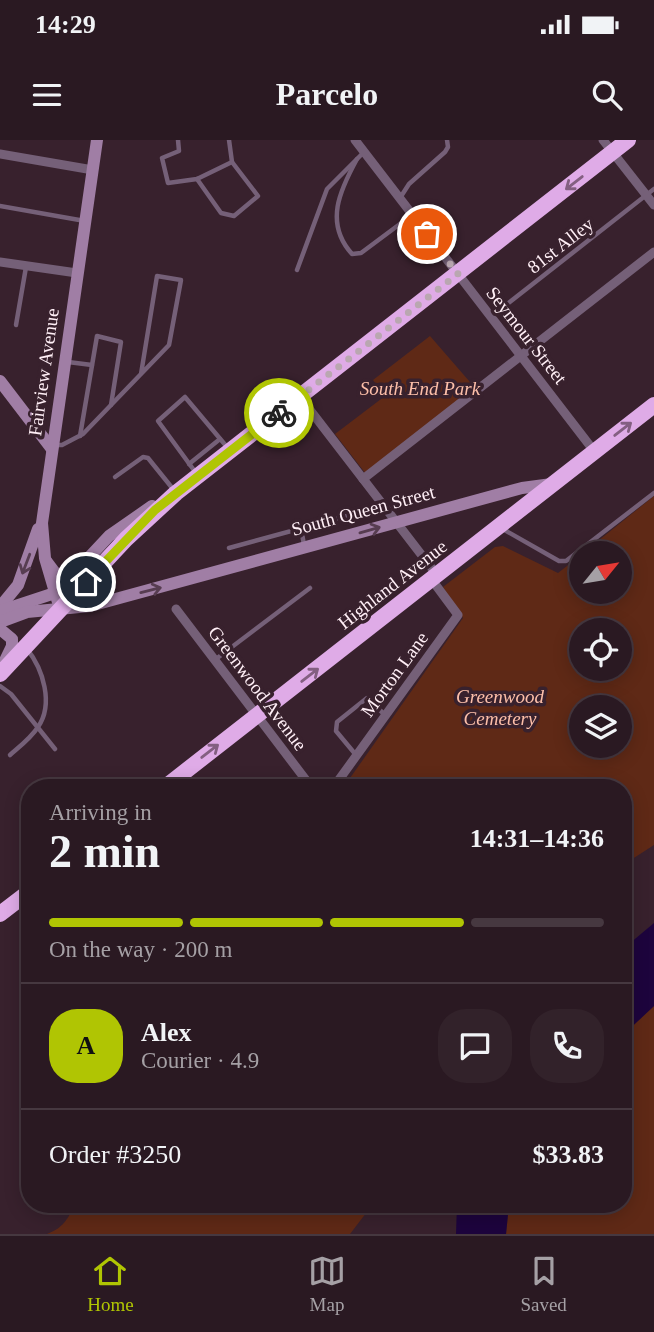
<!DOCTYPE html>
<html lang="en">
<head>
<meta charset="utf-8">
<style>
  body { margin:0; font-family:"Times New Roman",serif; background:#32222a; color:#f1f3f6; height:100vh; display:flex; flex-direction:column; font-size:26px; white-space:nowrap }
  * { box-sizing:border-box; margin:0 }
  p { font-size:23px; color:#a5a0a5 }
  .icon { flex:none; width:38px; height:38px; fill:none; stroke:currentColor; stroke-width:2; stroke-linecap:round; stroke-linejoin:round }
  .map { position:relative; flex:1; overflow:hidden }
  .side { position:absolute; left:21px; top:639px; width:611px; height:434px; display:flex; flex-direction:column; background:#2a1922; border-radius:28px; box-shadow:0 4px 18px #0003,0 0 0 2px #463840 }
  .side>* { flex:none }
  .needle { width:46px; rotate:60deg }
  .fabs { position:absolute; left:569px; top:401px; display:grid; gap:14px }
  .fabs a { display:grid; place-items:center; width:63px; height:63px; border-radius:50%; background:#2a1922; box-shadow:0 4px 18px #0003,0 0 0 2px #463840; font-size:35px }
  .pin { position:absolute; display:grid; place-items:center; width:60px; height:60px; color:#fff; margin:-30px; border:4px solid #fff; border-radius:50%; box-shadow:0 2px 7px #0007 }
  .courier { position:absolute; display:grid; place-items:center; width:70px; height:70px; margin:-35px; border:5px solid #b0c503; border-radius:50%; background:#fff; color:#222; box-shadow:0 2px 9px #0007 }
  .summary em { font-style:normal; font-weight:800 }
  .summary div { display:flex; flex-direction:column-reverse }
  .summary { display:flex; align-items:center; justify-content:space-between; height:119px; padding:0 28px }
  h1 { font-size:46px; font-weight:800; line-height:52px }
  .bar { display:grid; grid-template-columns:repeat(4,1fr); gap:10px 7px; align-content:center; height:84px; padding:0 28px }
  .bar i { height:9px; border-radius:5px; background:#463840 }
  .bar .active { background:#b0c503 }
  .bar p { grid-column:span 4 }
  .line { display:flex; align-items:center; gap:18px; padding:0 28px; border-top:2px solid #463840 }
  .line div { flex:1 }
  .round { display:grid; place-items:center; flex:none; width:74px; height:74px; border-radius:28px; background:#32222a }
  .status { display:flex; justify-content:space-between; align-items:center; height:49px; padding:0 35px; background:#2a1922; direction:ltr }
  .status svg { height:19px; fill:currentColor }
  header { display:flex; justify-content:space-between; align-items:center; height:91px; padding:0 28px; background:#2a1922; font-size:32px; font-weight:800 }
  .tabs { display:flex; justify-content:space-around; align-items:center; height:98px; border-top:2px solid #463840; background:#2a1922; font-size:19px; color:#a5a0a5 }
  .tabs a { display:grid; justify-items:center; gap:4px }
  .tabs .active { color:#b0c503 }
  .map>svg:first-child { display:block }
  .green { fill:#5f2916; fill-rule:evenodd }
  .water { fill:#1d043d }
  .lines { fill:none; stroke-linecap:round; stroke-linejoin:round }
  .lane { stroke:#756078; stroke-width:4.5 }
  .street { stroke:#756078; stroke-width:9 }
  .secondary { stroke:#a07ea5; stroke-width:12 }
  .highway { stroke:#dfabe7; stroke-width:16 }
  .oneway { stroke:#835f81 }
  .oneway2 { stroke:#573d51 }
  .done { stroke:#b9a7b0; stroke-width:7; stroke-dasharray:0 12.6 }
  .route { stroke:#b0c503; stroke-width:9 }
  .labels { text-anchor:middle; stroke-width:7; stroke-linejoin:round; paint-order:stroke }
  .street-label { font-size:19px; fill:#ffeff6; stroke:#38212d }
  .park-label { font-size:19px; font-style:italic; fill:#fdbfa9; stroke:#38212d }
</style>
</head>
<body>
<div class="status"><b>14:29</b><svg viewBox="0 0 49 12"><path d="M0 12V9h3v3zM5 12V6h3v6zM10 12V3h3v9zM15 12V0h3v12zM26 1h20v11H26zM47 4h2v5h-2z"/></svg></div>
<header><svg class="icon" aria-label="menu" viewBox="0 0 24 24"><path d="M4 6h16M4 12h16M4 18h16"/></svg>Parcelo<svg class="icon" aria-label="search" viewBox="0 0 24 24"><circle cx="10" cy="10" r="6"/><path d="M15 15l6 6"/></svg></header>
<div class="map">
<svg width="654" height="1094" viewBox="0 0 654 1094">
  <rect width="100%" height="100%" fill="#38212d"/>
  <g class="green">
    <path d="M430 196 476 249 366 334 335 294 385 256 373 240Z"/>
    <path d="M654 356V705L623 725V648H343L463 478 443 447 495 407 503 406 558 433 581 415V452H620V413H583ZM581 490H620V528H581ZM581 567H620V606H581Z"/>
    <path d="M654 866V1094H506L509 1064H623V895Z"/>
    <path d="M75 1064H373L350 1094H47C63 1088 68 1079 75 1064Z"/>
  </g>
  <g class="water">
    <path d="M654 783V866L623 895V809Z"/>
    <path d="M457 1064H509L506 1094H456Z"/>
  </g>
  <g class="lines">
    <g class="lane">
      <path d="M178 0 179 11 162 18 168 43 197 39 232 22"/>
      <path d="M357 19C340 50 324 83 352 114L361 113 412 75"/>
      <path d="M197 39 221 73 234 76 258 56 232 22 229 0"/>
      <path d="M400 58 409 44 445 12 448 7 447 0"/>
      <path d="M0 66 85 81"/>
      <path d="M297 130 327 49 363 13"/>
      <path d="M492 176 654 49"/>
      <path d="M16 185 26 127"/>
      <path d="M68 222 92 225"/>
      <path d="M267 277C264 262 270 253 282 244L292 248 297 253"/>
      <path d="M80 296 97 196 121 202 111 265"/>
      <path d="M57 305H62L83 294 169 205 181 140 157 136 141 234"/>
      <path d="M189 324 220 299"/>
      <path d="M196 333 158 281 185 257 227 307"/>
      <path d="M115 337 143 317 148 318 173 349"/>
      <path d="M301 388 304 405"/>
      <path d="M501 388 559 421H566L654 353"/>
      <path d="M229 408 383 366"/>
      <path d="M216 519 310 448"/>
      <path d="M0 546 11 554 55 609"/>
      <path d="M10 615C19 607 31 598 38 587 54 564 43 529 27 509"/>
      <path d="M356 615 336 591 337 582 367 558 384 574"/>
    </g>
    <g class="street">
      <path d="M355 0 594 311"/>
      <path d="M603 0 654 65"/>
      <path d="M0 14 93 30"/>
      <path d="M0 122 77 133"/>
      <path d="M300 257 437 435"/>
      <path d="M363 339 654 112"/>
      <path d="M176 469 312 648"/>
      <path d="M333 648 458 475 432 440"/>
    </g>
    <g class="secondary">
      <path d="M0 241 52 309"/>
      <path d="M47 422 56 434 68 433 80 427 109 396 152 366"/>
      <path d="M0 467 18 445 38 389"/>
      <path d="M60 469 45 418 42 383 97 0"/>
      <path d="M0 471 61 451 86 430"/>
      <path d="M0 482 27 472 90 466 522 348 552 344"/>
      <path d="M0 489 12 499V506L1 529"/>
    </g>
    <g class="highway">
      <path d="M0 534 126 399 176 353 628 0"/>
      <path d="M164 648 654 265"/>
      <path d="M0 774 30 751"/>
    </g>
  </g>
  <defs><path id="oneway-shaft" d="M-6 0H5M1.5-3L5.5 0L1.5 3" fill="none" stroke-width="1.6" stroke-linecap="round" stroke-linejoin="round" transform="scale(1.75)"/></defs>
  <g class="oneway">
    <use href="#oneway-shaft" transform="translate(574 43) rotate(142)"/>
    <use href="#oneway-shaft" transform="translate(623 289) rotate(-38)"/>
    <use href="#oneway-shaft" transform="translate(310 535) rotate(-38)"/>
    <use href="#oneway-shaft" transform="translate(210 611) rotate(-38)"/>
  </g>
  <g class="oneway2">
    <use href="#oneway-shaft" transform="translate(370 390) rotate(-16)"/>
    <use href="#oneway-shaft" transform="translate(26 424) rotate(111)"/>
    <use href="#oneway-shaft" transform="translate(151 450) rotate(-14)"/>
  </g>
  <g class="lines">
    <path class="done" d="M279 273 458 134 427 94"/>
    <path class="route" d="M86 442 155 370 279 273"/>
  </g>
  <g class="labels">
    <g class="street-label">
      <text transform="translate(560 105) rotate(-38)" y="7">81st Alley</text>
      <text transform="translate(527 195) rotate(52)" y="7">Seymour Street</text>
      <text transform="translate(43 232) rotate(-82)" y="7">Fairview Avenue</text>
      <text transform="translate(363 370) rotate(-15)" y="7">South Queen Street</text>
      <text transform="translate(392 444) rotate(-38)" y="7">Highland Avenue</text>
      <text transform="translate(394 534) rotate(-54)" y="7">Morton Lane</text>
      <text transform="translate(258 548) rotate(53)" y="7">Greenwood Avenue</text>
    </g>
    <g class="park-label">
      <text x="420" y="255">South End Park</text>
      <text x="500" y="563">Greenwood<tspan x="500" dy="22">Cemetery</tspan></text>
    </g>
  </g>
</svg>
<div class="fabs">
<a><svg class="needle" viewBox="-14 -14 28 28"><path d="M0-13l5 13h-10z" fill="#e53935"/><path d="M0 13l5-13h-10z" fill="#a5a0a5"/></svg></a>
<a><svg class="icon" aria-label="locate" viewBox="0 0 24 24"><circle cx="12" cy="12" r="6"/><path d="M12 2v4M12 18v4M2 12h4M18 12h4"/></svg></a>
<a><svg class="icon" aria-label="layers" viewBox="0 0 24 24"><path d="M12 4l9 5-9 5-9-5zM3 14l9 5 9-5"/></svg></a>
</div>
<div class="pin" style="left:427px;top:94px;background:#ea580c"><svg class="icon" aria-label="bag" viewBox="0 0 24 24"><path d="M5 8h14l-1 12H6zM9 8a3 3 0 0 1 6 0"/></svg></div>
<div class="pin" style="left:86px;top:442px;background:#1f2937"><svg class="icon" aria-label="home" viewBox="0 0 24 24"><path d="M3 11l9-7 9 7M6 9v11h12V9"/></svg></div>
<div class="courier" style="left:279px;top:273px"><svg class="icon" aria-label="bike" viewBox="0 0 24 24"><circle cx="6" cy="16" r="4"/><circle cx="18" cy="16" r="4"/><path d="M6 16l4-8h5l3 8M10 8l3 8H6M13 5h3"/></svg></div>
<section class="side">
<div class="summary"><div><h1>2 min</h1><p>Arriving in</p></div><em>14:31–14:36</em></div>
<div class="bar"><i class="active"></i><i class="active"></i><i class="active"></i><i></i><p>On the way · 200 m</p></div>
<div class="line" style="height:126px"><b class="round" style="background:#b0c503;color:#111">A</b><div><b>Alex</b><p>Courier · 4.9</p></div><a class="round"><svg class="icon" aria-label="chat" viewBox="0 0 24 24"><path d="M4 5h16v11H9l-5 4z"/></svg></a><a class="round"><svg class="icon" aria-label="phone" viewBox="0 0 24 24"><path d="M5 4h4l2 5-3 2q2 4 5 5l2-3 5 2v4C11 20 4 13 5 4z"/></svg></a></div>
<div class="line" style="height:91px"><div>Order #3250</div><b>$33.83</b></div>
</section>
</div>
<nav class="tabs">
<a class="active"><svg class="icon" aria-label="home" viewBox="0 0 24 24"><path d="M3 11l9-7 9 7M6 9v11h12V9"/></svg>Home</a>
<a><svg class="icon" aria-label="map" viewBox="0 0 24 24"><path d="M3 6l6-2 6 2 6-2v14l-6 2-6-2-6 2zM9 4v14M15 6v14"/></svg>Map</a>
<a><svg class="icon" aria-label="saved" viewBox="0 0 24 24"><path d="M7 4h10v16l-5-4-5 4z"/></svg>Saved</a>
</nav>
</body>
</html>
